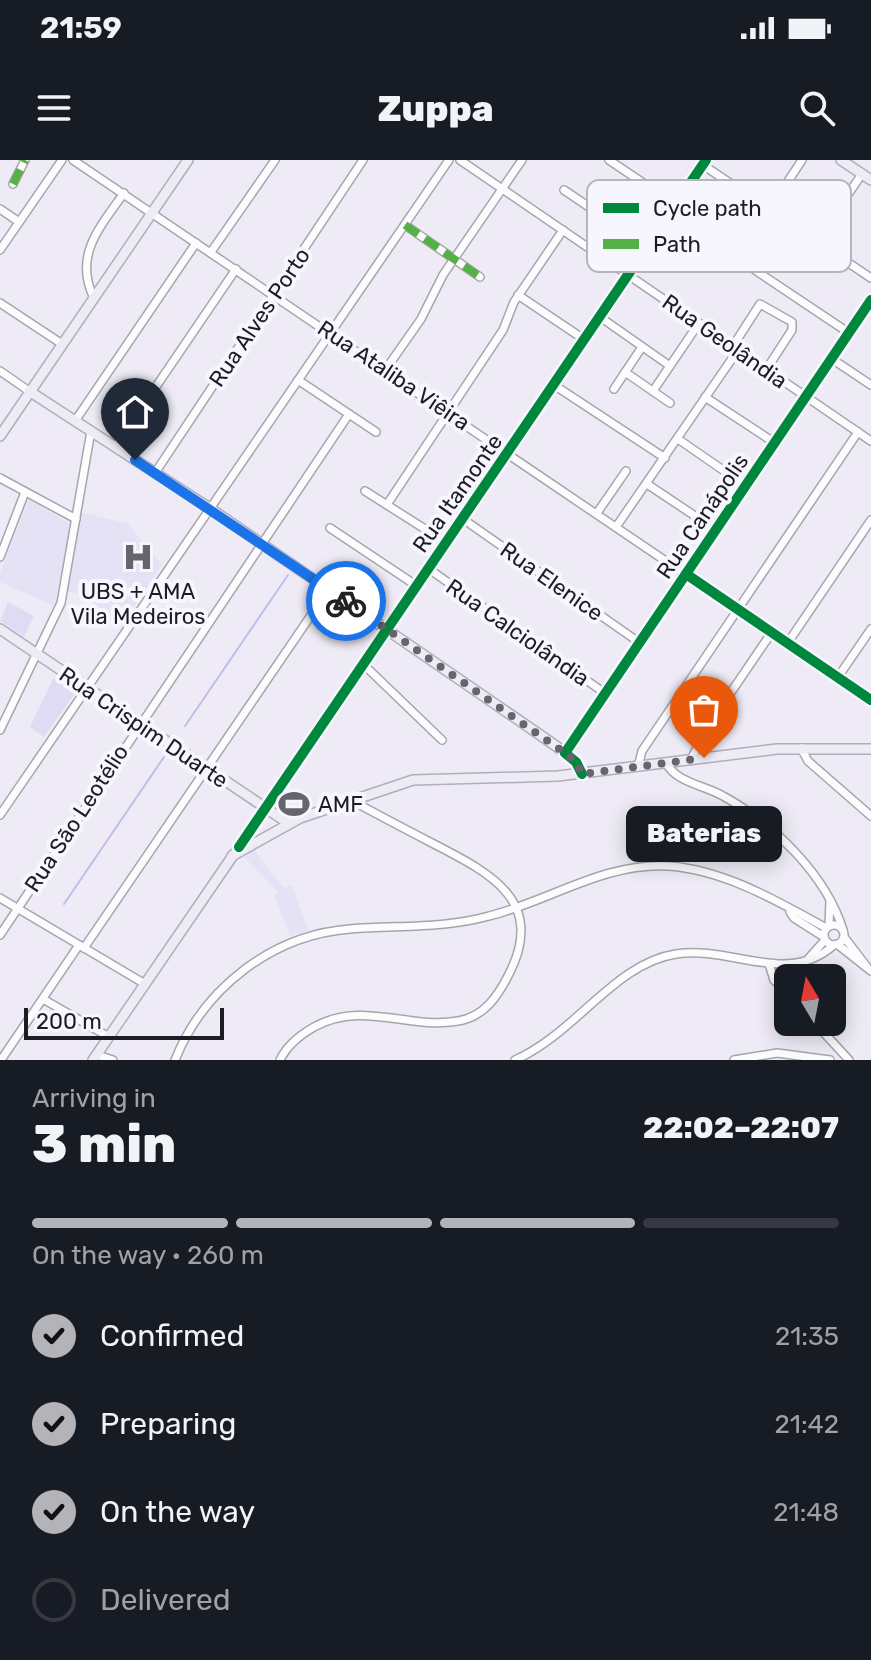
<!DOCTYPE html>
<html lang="en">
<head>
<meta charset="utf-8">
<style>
  body { margin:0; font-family:Rubik,sans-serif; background:#20242c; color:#f1f3f6; height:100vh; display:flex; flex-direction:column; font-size:30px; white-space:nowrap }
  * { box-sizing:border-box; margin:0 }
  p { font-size:26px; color:#9ea1a6 }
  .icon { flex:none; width:44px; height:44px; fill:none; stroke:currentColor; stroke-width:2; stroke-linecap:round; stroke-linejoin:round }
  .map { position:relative; height:900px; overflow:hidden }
  .side { display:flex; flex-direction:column; background:#171b24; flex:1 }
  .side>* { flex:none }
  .needle { width:52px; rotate:350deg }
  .buttons { position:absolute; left:774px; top:804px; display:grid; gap:16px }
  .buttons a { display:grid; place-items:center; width:72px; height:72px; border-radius:12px; background:#171b24; box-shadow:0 4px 20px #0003; font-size:40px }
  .scale { position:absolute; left:24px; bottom:20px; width:200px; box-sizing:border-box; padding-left:8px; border:4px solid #1e1c23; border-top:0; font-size:22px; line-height:28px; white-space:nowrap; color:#1e1c23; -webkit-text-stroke:6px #f7f6fe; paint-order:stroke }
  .pin { position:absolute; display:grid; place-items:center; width:68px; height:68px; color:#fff; margin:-82px -34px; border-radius:50% 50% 50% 0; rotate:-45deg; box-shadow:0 0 8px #0007 }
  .pin .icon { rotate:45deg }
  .courier { position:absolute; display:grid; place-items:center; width:80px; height:80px; margin:-40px; border:6px solid #1a73e8; border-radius:50%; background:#fff; color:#222; box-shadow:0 2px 10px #0007 }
  .bubble { position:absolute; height:56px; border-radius:12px; background:#171b24; box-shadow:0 4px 20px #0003; font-size:26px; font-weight:800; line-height:56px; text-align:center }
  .overview em { font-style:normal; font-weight:800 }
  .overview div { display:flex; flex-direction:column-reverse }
  .overview { display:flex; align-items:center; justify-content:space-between; height:136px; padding:0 32px }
  h1 { font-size:52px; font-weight:800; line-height:60px }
  .bar { display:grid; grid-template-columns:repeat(4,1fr); gap:12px 8px; align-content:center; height:96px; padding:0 32px }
  .bar i { height:10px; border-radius:6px; background:#363941 }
  .bar .on { background:#b3b3b8 }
  .bar p { grid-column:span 4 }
  ol { padding:0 32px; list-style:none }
  li { display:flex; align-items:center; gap:24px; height:88px }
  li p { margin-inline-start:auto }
  li .icon { padding:8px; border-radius:50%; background:#b3b3b8; color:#111; stroke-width:4 }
  li:last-child { color:#9ea1a6 }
  li i { width:44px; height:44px; border:4px solid #363941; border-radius:50% }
  .status { display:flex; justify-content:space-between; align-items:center; height:56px; padding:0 40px; background:#171b24; direction:ltr }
  .status svg { height:22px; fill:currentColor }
  header { display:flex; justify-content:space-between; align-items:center; height:104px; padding:0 32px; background:#171b24; font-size:36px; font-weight:800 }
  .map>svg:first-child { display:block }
  .built { fill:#e5e2f5 }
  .green { fill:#dfdbf4 }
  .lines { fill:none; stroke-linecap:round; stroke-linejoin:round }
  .stream { stroke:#c4bbe8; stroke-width:2 }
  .minor-casing { stroke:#a6a5ac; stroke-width:10 }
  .major-casing { stroke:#b1adbe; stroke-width:12 }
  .minor { stroke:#fcfcfe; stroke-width:7 }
  .major { stroke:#edebf4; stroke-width:9 }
  .quiet { stroke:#55b145; stroke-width:8; stroke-dasharray:16 8; stroke-linecap:butt }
  .cycleway-casing { stroke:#f7f6fe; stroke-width:15 }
  .cycleway { stroke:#00873e; stroke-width:10 }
  .done { stroke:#67646d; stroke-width:8; stroke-dasharray:0 14.4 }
  .route { stroke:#1a73e8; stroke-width:10 }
  .labels { text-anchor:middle; stroke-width:8; stroke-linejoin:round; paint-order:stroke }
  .street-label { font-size:22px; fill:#1e1c23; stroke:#f7f6fe }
  .poi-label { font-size:22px; fill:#1e1c23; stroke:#f7f6fe }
  .key { fill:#f7f6fe; stroke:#b6b5bc; stroke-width:2 }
  .key-label { font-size:22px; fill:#1e1c23 }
</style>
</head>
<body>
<div class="status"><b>21:59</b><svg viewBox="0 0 49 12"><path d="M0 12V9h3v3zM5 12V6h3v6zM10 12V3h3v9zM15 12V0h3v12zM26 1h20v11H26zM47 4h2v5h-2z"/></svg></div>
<header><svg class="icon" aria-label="menu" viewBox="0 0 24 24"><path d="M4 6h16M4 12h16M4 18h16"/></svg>Zuppa<svg class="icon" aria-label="search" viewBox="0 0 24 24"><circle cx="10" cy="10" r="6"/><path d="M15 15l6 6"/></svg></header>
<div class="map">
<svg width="871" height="900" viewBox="0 0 871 900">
  <rect width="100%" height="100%" fill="#eeebf6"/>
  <g class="built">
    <path d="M29 338 71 365 54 446 0 422V413Z"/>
    <path d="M81 352 128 364 162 405 124 460 92 455 95 438 68 431Z"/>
    <path d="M254 690 284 728 292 725 308 770 290 776 274 735 278 732 244 697Z"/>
  </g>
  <g class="green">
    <path d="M8 442 34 456 24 477 0 461Z"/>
    <path d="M54 517 75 533 44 577 30 567Z"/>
  </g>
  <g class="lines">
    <g class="stream">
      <path d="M185 566 288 415"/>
      <path d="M64 744 164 597"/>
    </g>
    <g class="minor-casing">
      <g id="minor">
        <path d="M73 0 871 540"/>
        <path d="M460 0 871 281"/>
        <path d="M609 0 676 45"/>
        <path d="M703 5 871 118"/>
        <path d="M13 24 25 0"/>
        <path d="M564 30 648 87"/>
        <path d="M0 49 19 62"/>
        <path d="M769 50 802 0"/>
        <path d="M670 53 849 173"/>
        <path d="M405 65 480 117"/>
        <path d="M816 81 862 14"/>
        <path d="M0 90 62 0"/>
        <path d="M211 92 275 0"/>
        <path d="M518 135 585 180"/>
        <path d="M94 138C73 96 100 67 124 33"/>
        <path d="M0 143 62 184"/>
        <path d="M600 157 670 206"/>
        <path d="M733 186 760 144 792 162V170L766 210"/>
        <path d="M832 199 871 225"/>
        <path d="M386 209 421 159 443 115 522 0"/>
        <path d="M0 211 29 231"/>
        <path d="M625 212 670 243"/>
        <path d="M298 220 376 272"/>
        <path d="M554 225 665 298"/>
        <path d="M614 229 642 187"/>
        <path d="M653 231 699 163"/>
        <path d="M705 237 775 283"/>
        <path d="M75 261 196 83"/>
        <path d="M678 279 746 326"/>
        <path d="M115 287 236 109"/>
        <path d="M155 313 363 0"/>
        <path d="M0 318 76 359"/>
        <path d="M647 324 716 370"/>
        <path d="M365 331 447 383"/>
        <path d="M388 343 503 170 514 142 563 70"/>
        <path d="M597 353 626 311"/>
        <path d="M463 359 640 483"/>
        <path d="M616 367 738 190"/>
        <path d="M330 368 417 426"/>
        <path d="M0 397 25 332"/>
        <path d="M429 409 606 534"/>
        <path d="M787 484 871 360"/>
        <path d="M364 505 442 580"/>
        <path d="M838 517 871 469"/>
        <path d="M0 570 61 443 91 271"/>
        <path d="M801 588 808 601 871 656"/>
        <path d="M565 593 871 140"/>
        <path d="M691 600 706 569 772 472"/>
        <path d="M666 603C677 623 704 625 723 636 774 664 826 715 843 770"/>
        <path d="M638 607 642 591 858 272"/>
        <path d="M0 655 449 0"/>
        <path d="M239 687 706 0"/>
        <path d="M0 738 145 824"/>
        <path d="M790 752 794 758 824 777"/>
        <circle cx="834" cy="775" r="10"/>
        <path d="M829 766 830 740"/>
        <path d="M0 775 349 254"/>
        <path d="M844 777 867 807"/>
        <path d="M837 784 871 811"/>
        <path d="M84 788 329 429"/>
        <path d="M808 799 825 780"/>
        <path d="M769 804 774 820 788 834"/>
        <path d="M43 839 109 877"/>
        <path d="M814 862 849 900"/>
        <path d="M97 895 113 900"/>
        <path d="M1 900 79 785"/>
        <path d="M175 900C204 828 272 775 350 769 398 765 442 769 489 756 550 741 604 702 669 706 725 710 779 742 826 768"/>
        <path d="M280 900C287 885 300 875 314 867 363 840 408 870 458 861 484 857 498 836 509 814 547 740 488 712 432 683 405 669 378 655 351 640"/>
        <path d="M515 900C575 874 615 803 676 794 731 785 787 827 834 785"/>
        <path d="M734 900 777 893 830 900"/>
      </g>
    </g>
    <g class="major-casing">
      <g id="major">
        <path d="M841 0 871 20"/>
        <path d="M29 231 211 349 533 570 573 598 582 614"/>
        <path d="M0 276 188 0"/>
        <path d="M0 469 288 663"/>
        <path d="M232 696 300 658 413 620 558 616 777 589H871"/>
        <path d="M93 900 234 694"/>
      </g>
    </g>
    <use href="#minor" class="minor"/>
    <use href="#major" class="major"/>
    <g class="quiet">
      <path d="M13 24 25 0"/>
      <path d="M405 65 480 117"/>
    </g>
    <g class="cycleway-casing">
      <g id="cycleway">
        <path d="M686 414 871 540"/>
        <path d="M582 614 576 602 565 593 871 140"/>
        <path d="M239 687 706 0"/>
      </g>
    </g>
    <use href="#cycleway" class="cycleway"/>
  </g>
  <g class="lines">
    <path class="done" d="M346 441 565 593 576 602 582 614 704 598"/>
    <path class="route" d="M135 300 346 441"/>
  </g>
  <defs>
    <g id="hospital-bare" transform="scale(2.4)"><path d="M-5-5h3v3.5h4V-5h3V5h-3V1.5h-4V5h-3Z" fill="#67646d" stroke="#f7f6fe" stroke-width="2.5" paint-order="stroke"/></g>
    <g id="stadium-bare" transform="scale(2.4)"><path d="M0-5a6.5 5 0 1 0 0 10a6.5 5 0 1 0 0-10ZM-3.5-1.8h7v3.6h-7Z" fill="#67646d" stroke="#f7f6fe" stroke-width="2.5" paint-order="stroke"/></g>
  </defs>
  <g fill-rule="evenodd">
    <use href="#hospital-bare" x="138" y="397"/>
    <use href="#stadium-bare" x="294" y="644"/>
  </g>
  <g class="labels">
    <g class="street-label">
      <text transform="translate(259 157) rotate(-56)" y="8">Rua Alves Porto</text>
      <text transform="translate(725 181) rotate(35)" y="8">Rua Geolândia</text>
      <text transform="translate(394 215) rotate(34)" y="8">Rua Ataliba Viêira</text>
      <text transform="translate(457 333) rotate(-55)" y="8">Rua Itamonte</text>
      <text transform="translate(702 356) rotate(-56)" y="8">Rua Canápolis</text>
      <text transform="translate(552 421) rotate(35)" y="8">Rua Elenice</text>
      <text transform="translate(518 472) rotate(35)" y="8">Rua Calciolândia</text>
      <text transform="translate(144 567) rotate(34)" y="8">Rua Crispim Duarte</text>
      <text transform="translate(76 658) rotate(-57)" y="8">Rua São Leotélio</text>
    </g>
    <g class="poi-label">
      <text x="138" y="439">UBS + AMA<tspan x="138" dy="25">Vila Medeiros</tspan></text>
      <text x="318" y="652" text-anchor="start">AMF</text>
    </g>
  </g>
  <rect x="587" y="20" width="264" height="92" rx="12" class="key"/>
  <rect x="603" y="43" width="36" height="10" fill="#00873e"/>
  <rect x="603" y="79" width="36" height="10" fill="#55b145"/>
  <g class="key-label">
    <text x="653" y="56">Cycle path</text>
    <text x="653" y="92">Path</text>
  </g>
</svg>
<div class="buttons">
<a><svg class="needle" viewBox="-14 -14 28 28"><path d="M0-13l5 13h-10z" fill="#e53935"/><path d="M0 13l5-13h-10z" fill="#9ea1a6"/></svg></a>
</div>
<div class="scale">200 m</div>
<div class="pin" style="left:704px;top:598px;background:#ea580c"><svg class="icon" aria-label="bag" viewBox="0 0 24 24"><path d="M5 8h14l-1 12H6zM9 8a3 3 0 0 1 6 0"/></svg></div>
<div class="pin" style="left:135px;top:300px;background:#1f2937"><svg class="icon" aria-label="home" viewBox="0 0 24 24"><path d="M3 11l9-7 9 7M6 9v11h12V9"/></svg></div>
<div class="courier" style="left:346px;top:441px"><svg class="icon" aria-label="bike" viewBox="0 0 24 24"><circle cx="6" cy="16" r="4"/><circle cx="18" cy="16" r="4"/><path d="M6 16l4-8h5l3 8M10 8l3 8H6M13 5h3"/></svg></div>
<div class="bubble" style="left:626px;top:646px;width:156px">Baterias</div>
</div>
<section class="side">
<div class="overview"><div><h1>3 min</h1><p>Arriving in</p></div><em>22:02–22:07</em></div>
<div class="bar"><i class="on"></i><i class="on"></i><i class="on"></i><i></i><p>On the way · 260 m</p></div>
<ol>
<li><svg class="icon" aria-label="check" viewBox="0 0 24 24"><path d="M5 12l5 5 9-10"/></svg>Confirmed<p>21:35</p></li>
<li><svg class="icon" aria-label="check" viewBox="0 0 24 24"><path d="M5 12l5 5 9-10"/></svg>Preparing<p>21:42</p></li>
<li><svg class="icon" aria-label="check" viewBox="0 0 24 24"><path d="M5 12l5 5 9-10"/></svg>On the way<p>21:48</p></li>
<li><i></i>Delivered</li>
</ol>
</section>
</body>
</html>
